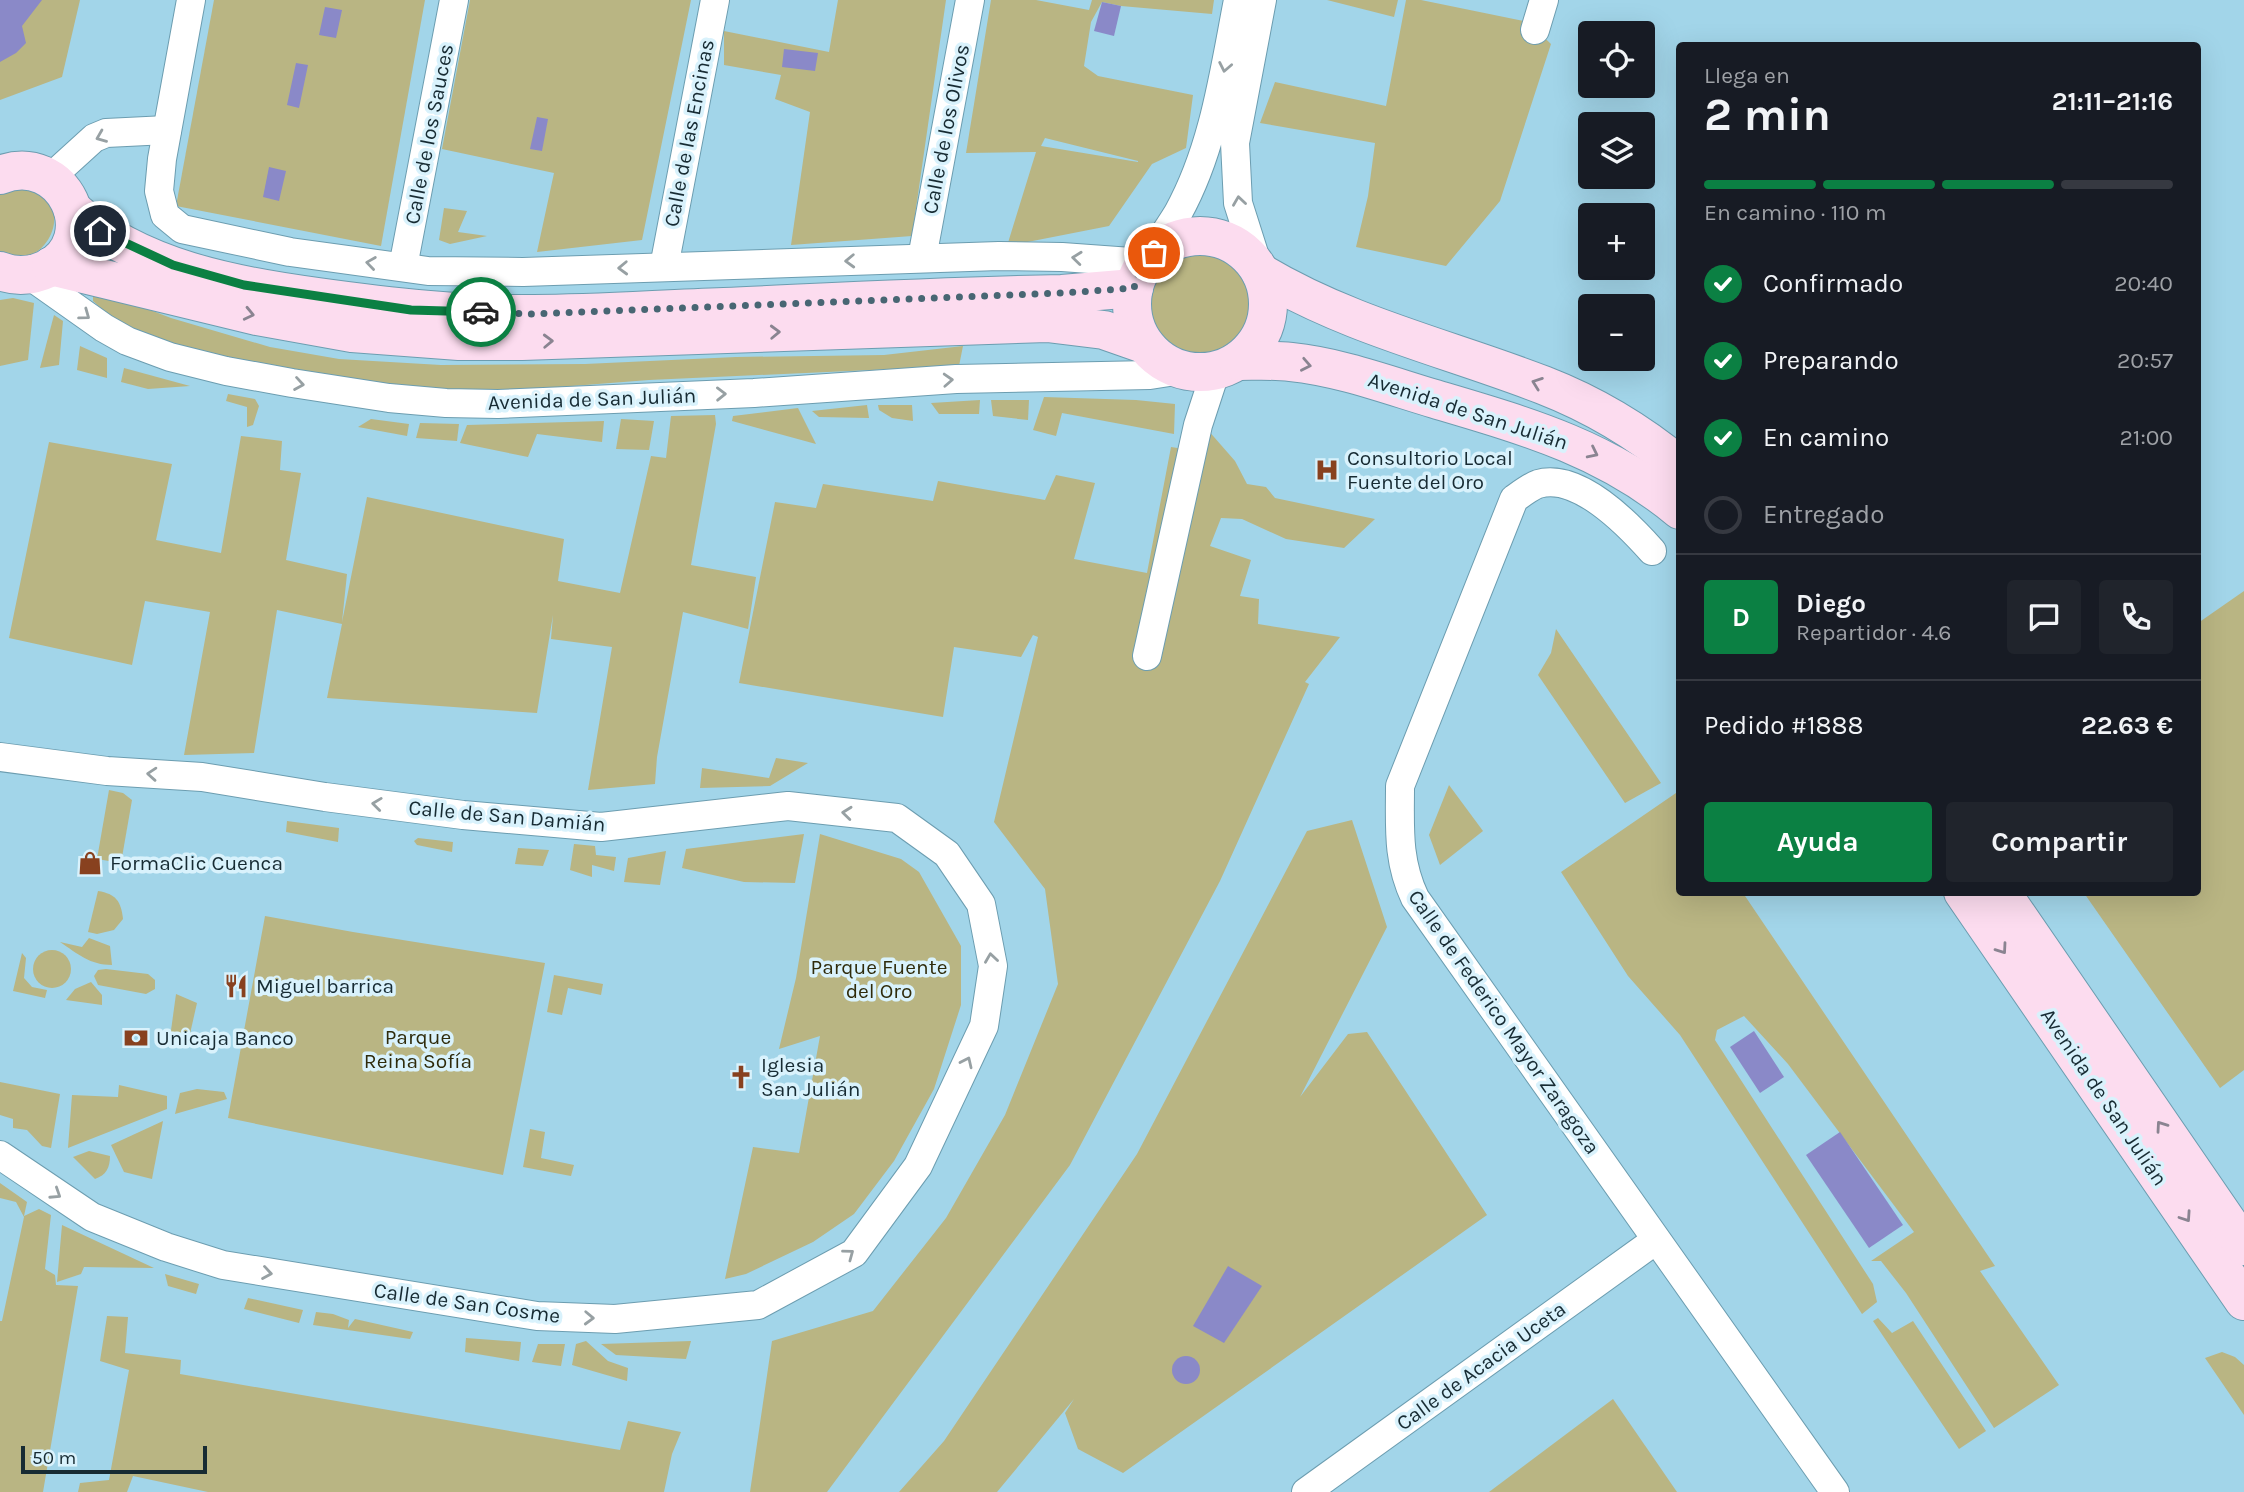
<!DOCTYPE html>
<html lang="es">
<head>
<meta charset="utf-8">
<style>
  body { margin:0; font-family:Karla,sans-serif; background:#20242c; color:#f1f3f6; height:100vh; display:flex; flex-direction:column; font-size:26px; white-space:nowrap }
  * { box-sizing:border-box; margin:0 }
  p { font-size:23px; color:#9ea1a6 }
  .icon { flex:none; width:38px; height:38px; fill:none; stroke:currentColor; stroke-width:2; stroke-linecap:round; stroke-linejoin:round }
  .map { position:relative; flex:1; overflow:hidden }
  .panel { position:absolute; left:1676px; top:42px; width:525px; height:854px; display:flex; flex-direction:column; background:#171b24; border-radius:7px; box-shadow:0 7px 28px #0002 }
  .panel>* { flex:none }
  .fabs { position:absolute; left:1578px; top:21px; display:grid; gap:14px }
  .fabs a { display:grid; place-items:center; width:77px; height:77px; border-radius:7px; background:#171b24; box-shadow:0 7px 28px #0002; font-size:35px }
  .scale { position:absolute; left:21px; bottom:18px; width:186px; box-sizing:border-box; padding-left:7px; border:4px solid #172b33; border-top:0; font-size:19px; line-height:24px; white-space:nowrap; color:#172b33; -webkit-text-stroke:5px #d9f2fc; paint-order:stroke }
  .pin { position:absolute; display:grid; place-items:center; width:60px; height:60px; color:#fff; margin:-30px; border:4px solid #fff; border-radius:50%; box-shadow:0 2px 7px #0007 }
  .courier { position:absolute; display:grid; place-items:center; width:70px; height:70px; margin:-35px; border:5px solid #0b8043; border-radius:50%; background:#fff; color:#222; box-shadow:0 2px 9px #0007 }
  .summary em { font-style:normal; font-weight:700 }
  .summary div { display:flex; flex-direction:column-reverse }
  .summary { display:flex; align-items:center; justify-content:space-between; height:119px; padding:0 28px }
  h1 { font-size:46px; font-weight:700; line-height:52px }
  .bar { display:grid; grid-template-columns:repeat(4,1fr); gap:10px 7px; align-content:center; height:84px; padding:0 28px }
  .bar i { height:9px; border-radius:5px; background:#363941 }
  .bar .on { background:#0b8043 }
  .bar p { grid-column:span 4 }
  .line { display:flex; align-items:center; gap:18px; padding:0 28px; border-top:2px solid #363941 }
  .line div { flex:1 }
  .round { display:grid; place-items:center; flex:none; width:74px; height:74px; border-radius:7px; background:#20242c }
  ol { padding:0 28px; list-style:none }
  li { display:flex; align-items:center; gap:21px; height:77px }
  li p { margin-inline-start:auto }
  li .icon { padding:7px; border-radius:50%; background:#0b8043; color:#fff; stroke-width:4 }
  li:last-child { color:#9ea1a6 }
  li i { width:38px; height:38px; border:4px solid #363941; border-radius:50% }
  .primary-button { display:flex; gap:14px; margin-top:auto; padding:14px 28px }
  .primary-button a { flex:1; height:80px; border-radius:7px; background:#0b8043; color:#fff; font-size:28px; font-weight:700; line-height:80px; text-align:center }
  .primary-button a+a { background:#20242c; color:#f1f3f6 }
  .map>svg:first-child { display:block }
  .green { fill:#b9b583; fill-rule:evenodd }
  .water { fill:#8a89c8 }
  .lines { fill:none; stroke-linecap:round; stroke-linejoin:round }
  .minor-casing { stroke:#6c9db0; stroke-width:30 }
  .secondary-casing { stroke:#6c9db0; stroke-width:40 }
  .minor { stroke:#fff; stroke-width:28 }
  .secondary { stroke:#fcdcef; stroke-width:38 }
  .oneway { stroke:#97a0a3 }
  .oneway2 { stroke:#8a8491 }
  .done { stroke:#486673; stroke-width:7; stroke-dasharray:0 12.6 }
  .route { stroke:#0b8043; stroke-width:9 }
  .labels { text-anchor:middle; stroke-width:7; stroke-linejoin:round; paint-order:stroke }
  .street-label { font-size:21px; fill:#172b33; stroke:#d9f2fc }
  .poi-label { font-size:21px; fill:#172b33; stroke:#d9f2fc; text-anchor:start }
  .park-label { font-size:21px; fill:#2f2b0b; stroke:#d9f2fc }
</style>
</head>
<body>
<div class="map">
<svg width="2244" height="1492" viewBox="0 0 2244 1492">
  <rect width="100%" height="100%" fill="#a2d5e9"/>
  <g class="green">
    <path d="M0 0H80L62 77 0 100Z"/>
    <path d="M214 0H425L381 246 176 206Z"/>
    <path d="M470 0H691L642 240 537 252 554 173 442 149Z"/>
    <path d="M838 0H946L912 236 791 245 810 112 775 99 781 75 724 65V31L829 52Z"/>
    <path d="M991 0H1036L1089 10 1092 0H1214L1212 14 1121 6 1102 2 1091 22 1084 66 1098 76 1193 95 1186 148 1152 164 1109 226 1007 246 1036 152 966 153ZM1045 138 1138 161V162L1041 146Z"/>
    <path d="M1327 0H1398L1394 17Z"/>
    <path d="M1406 0H1421L1528 22 1551 44 1500 201 1446 266 1356 247 1368 196 1375 143 1260 123 1275 82 1386 106Z"/>
    <path d="M29 187C35 191 43 196 48 201 63 219 49 250 28 256 19 258 9 254 0 252V190Z"/>
    <path d="M444 208 467 211 458 232 487 236 450 244 439 240Z"/>
    <circle cx="1200" cy="303" r="57"/>
    <path d="M93 288 171 318 270 347 339 359 441 365 585 364 736 357 884 355 963 346 959 366 649 380 444 396 242 362 125 330 93 301Z"/>
    <path d="M13 298 34 303 28 360 0 366V300Z"/>
    <path d="M54 315 63 321 59 365 40 368Z"/>
    <path d="M80 346 107 358V378L77 370Z"/>
    <path d="M124 368 190 386 148 389 121 382Z"/>
    <path d="M228 394 255 399 259 406 253 425 247 427V407L226 401Z"/>
    <path d="M1044 397 1136 400 1175 404 1174 434 1062 413 1056 436 1033 430Z"/>
    <path d="M980 400 979 414H939L931 403Z"/>
    <path d="M991 400H1029L1028 420 993 416Z"/>
    <path d="M867 405 869 418 819 417 812 411Z"/>
    <path d="M878 405H912L913 421 892 418 879 410Z"/>
    <path d="M798 408 816 444 732 421 733 416Z"/>
    <path d="M715 415 716 424 691 565 756 577 748 629 683 612 657 757 655 784 588 790 612 647 551 639 553 615 537 713 327 698 342 624 277 610 254 753 184 755 210 612 145 601 132 665 9 638 49 442 172 464 156 540 221 553 241 436 282 441 280 470 301 473 286 560 347 574 342 622 367 497 564 539 558 581 620 593 651 456 666 458 671 416Z"/>
    <path d="M371 419 409 424 407 436 358 427Z"/>
    <path d="M621 419 654 421 649 450 616 449Z"/>
    <path d="M604 421 602 442 537 434 528 457 460 443 467 425Z"/>
    <path d="M420 423 459 424 457 441 416 438Z"/>
    <path d="M1207 429 1235 461 1247 484 1266 487 1275 498 1375 519 1344 548 1286 539 1242 519 1221 518 1210 546 1251 560 1240 596 1259 599 1258 624 1340 637 1305 682 1309 684 1220 881 1070 1165 827 1492H750L772 1341 873 1311 946 1218 1005 1115 1058 984 1045 889 994 822 1038 637 1033 635 1021 657 954 647 943 717 739 683 775 502 816 508 823 484 933 501 938 481 1045 500 1056 475 1095 483 1074 559 1147 573 1171 447 1197 451Z"/>
    <path d="M2244 591V1070L2220 1088 2084 893 2198 892V623Z"/>
    <path d="M1556 629 1661 783 1625 803 1538 675 1551 653Z"/>
    <path d="M776 758 808 763 770 786 700 788 702 768 769 778Z"/>
    <path d="M1449 785 1483 831 1440 865 1429 835Z"/>
    <path d="M109 790 123 793 132 800 121 863 97 859Z"/>
    <path d="M1676 793 1680 799V892L1743 893 1995 1266 1980 1271 2059 1385 1994 1428 1906 1293 1881 1261H1871L1914 1232 1788 1064 1744 1016 1717 1030 1715 1040 1873 1284 1877 1302 1862 1314 1680 1035 1628 976 1561 872Z"/>
    <path d="M1352 820 1387 927 1300 1097 1348 1034 1367 1032 1487 1215 1123 1473 1078 1449 1065 1413 1074 1399 997 1492H899L944 1441 1137 1154 1307 831Z"/>
    <path d="M287 821 339 828 338 842 286 832Z"/>
    <path d="M804 834 795 883 744 882 682 868 686 849Z"/>
    <path d="M820 834 901 859 919 872 961 946V1005L934 1089 894 1161 854 1214 813 1242 746 1274 725 1279 753 1147 799 1153 820 1036 779 1049 796 978Z"/>
    <path d="M418 838 453 842 452 852 417 845 414 841Z"/>
    <path d="M574 844 595 846 596 855 616 857 614 871 592 865V877L570 870Z"/>
    <path d="M518 848 549 850 543 866 515 864Z"/>
    <path d="M666 851 660 885 624 882 628 858Z"/>
    <path d="M98 891C116 894 121 901 123 919L114 930 97 934 88 932Z"/>
    <path d="M265 916 353 932 545 963 503 1175 228 1118Z"/>
    <path d="M89 938 110 946 112 965C90 965 78 954 60 942L82 947Z"/>
    <circle cx="52" cy="969" r="19"/>
    <path d="M22 953 26 958 24 978 32 987 47 990 45 998 13 991Z"/>
    <path d="M106 969 148 974 155 980V989L146 994 98 985 94 976 98 970Z"/>
    <path d="M554 975 603 984 601 995 568 988 562 1015 547 1012Z"/>
    <path d="M91 982 102 995V1005L66 1000 75 989Z"/>
    <path d="M176 994 197 1003 187 1047 169 1045Z"/>
    <path d="M0 1082 60 1094 51 1148 42 1146 27 1130 13 1128V1119L0 1115Z"/>
    <path d="M119 1085 167 1096V1109L68 1148 72 1095 118 1097Z"/>
    <path d="M197 1089 224 1092 227 1099 175 1114 180 1093Z"/>
    <path d="M163 1121 152 1179 124 1172 111 1145Z"/>
    <path d="M530 1129 545 1132 541 1158 574 1165 571 1176 523 1167Z"/>
    <path d="M89 1151 110 1156C110 1168 106 1175 95 1179L73 1157Z"/>
    <path d="M0 1183 27 1202 24 1216 39 1209 51 1215 45 1269 55 1275 56 1285 78 1286 43 1492H0V1321H2L24 1217 16 1202 0 1198Z"/>
    <path d="M62 1225 154 1268 84 1267 81 1274 57 1282Z"/>
    <path d="M165 1274 199 1284 196 1294 168 1286Z"/>
    <path d="M248 1298 303 1310 299 1323 244 1309Z"/>
    <path d="M316 1312 333 1314 349 1320 348 1328 355 1319 413 1332 410 1339 313 1325Z"/>
    <path d="M107 1316 128 1317 125 1353 181 1360 180 1374 620 1450 628 1421 681 1432 672 1454 664 1492H208L133 1476 127 1492H78L80 1483 109 1480 129 1370 100 1361Z"/>
    <path d="M1878 1318 1892 1333 1913 1321 1986 1431 1959 1449 1873 1321Z"/>
    <path d="M466 1338 521 1342 519 1361 465 1352Z"/>
    <path d="M586 1341 608 1361 628 1368 627 1381 572 1365 576 1344Z"/>
    <path d="M691 1341 686 1359 616 1355 601 1344Z"/>
    <path d="M538 1344H565L561 1366 532 1362Z"/>
    <path d="M2222 1352 2235 1357 2244 1365V1415L2205 1358Z"/>
    <path d="M1613 1399 1677 1492H1489Z"/>
  </g>
  <g class="water">
    <path d="M0 0H42L22 26 26 43 16 53 0 62Z"/>
    <path d="M1102 2 1121 6 1114 36 1094 31Z"/>
    <path d="M325 7 342 10 336 38 319 35Z"/>
    <path d="M784 49 818 53 815 71 782 67Z"/>
    <path d="M296 63 308 65 299 108 287 105Z"/>
    <path d="M537 117 548 119 542 151 530 149Z"/>
    <path d="M269 167 286 171 279 201 263 197Z"/>
    <path d="M1754 1031 1784 1077 1760 1093 1730 1047Z"/>
    <path d="M1840 1132 1903 1225 1869 1248 1806 1155Z"/>
    <path d="M1228 1266 1262 1286 1224 1343 1193 1326Z"/>
    <circle cx="1186" cy="1370" r="14"/>
  </g>
  <g class="lines">
    <g class="minor-casing">
      <g id="minor">
        <path d="M191 0 162 159 159 191 165 215 182 229 290 252 428 271 523 272 999 256 1062 257 1145 263"/>
        <path d="M1535 30 1544 0"/>
        <path d="M50 178 94 138 106 133 167 130"/>
        <path d="M922 258 970 0"/>
        <path d="M1149 258C1158 243 1169 228 1178 213 1214 148 1224 72 1238 0"/>
        <path d="M1258 266 1238 203 1235 143 1262 0"/>
        <path d="M403 267 454 0"/>
        <path d="M664 267 715 0"/>
        <path d="M29 275 104 328 127 341 170 357 226 371 292 383 389 398 446 403 498 404 754 393 956 379 1150 375 1182 370"/>
        <path d="M1652 551C1628 524 1578 472 1538 484 1530 487 1521 494 1514 499L1400 786C1400 827 1397 860 1415 898L1835 1492"/>
        <path d="M1147 656 1198 425 1216 370"/>
        <path d="M0 757 107 771 202 777 325 797 463 815 601 827 788 806 897 818 947 854 981 904 993 966 984 1026 918 1166 854 1253 758 1305 615 1319 537 1316 223 1265 166 1247 92 1217 0 1155"/>
        <path d="M1306 1492 1656 1240"/>
      </g>
    </g>
    <g class="secondary-casing">
      <g id="secondary">
        <path d="M0 175C64 150 105 239 47 269 32 276 15 277 0 271"/>
        <path d="M73 210C139 268 234 286 318 297 390 307 462 315 534 314 597 314 661 309 724 307 837 302 949 296 1062 294L1134 288"/>
        <circle cx="1200" cy="304" r="68"/>
        <path d="M51 266 257 316 352 333 459 341H522L1047 323 1104 330 1144 344"/>
        <path d="M1261 273C1350 326 1447 348 1543 385 1592 404 1639 432 1680 466"/>
        <path d="M1238 361C1256 361 1273 360 1291 362 1340 367 1388 385 1435 399 1526 426 1605 448 1680 510"/>
        <path d="M1963 892 2244 1301"/>
        <path d="M2001 892 2244 1246"/>
      </g>
    </g>
    <use href="#minor" class="minor"/>
    <use href="#secondary" class="secondary"/>
  </g>
  <defs><path id="oneway-chevron" d="M-2-3.5L2.5 0L-2 3.5" fill="none" stroke-width="1.6" stroke-linecap="round" stroke-linejoin="round" transform="scale(1.75)"/></defs>
  <g class="oneway">
    <use href="#oneway-chevron" transform="translate(1225 67) rotate(101)"/>
    <use href="#oneway-chevron" transform="translate(101 137) rotate(158)"/>
    <use href="#oneway-chevron" transform="translate(1239 201) rotate(-98)"/>
    <use href="#oneway-chevron" transform="translate(1077 258) rotate(-174)"/>
    <use href="#oneway-chevron" transform="translate(850 261) rotate(178)"/>
    <use href="#oneway-chevron" transform="translate(371 263) rotate(-172)"/>
    <use href="#oneway-chevron" transform="translate(623 268) rotate(178)"/>
    <use href="#oneway-chevron" transform="translate(85 315) rotate(36)"/>
    <use href="#oneway-chevron" transform="translate(948 380) rotate(-3)"/>
    <use href="#oneway-chevron" transform="translate(299 384) rotate(9)"/>
    <use href="#oneway-chevron" transform="translate(721 394) rotate(-1)"/>
    <use href="#oneway-chevron" transform="translate(152 774) rotate(-176)"/>
    <use href="#oneway-chevron" transform="translate(377 804) rotate(-173)"/>
    <use href="#oneway-chevron" transform="translate(847 813) rotate(-174)"/>
    <use href="#oneway-chevron" transform="translate(991 958) rotate(-98)"/>
    <use href="#oneway-chevron" transform="translate(967 1062) rotate(-65)"/>
    <use href="#oneway-chevron" transform="translate(56 1194) rotate(33)"/>
    <use href="#oneway-chevron" transform="translate(849 1254) rotate(-37)"/>
    <use href="#oneway-chevron" transform="translate(267 1273) rotate(9)"/>
    <use href="#oneway-chevron" transform="translate(589 1318) rotate(2)"/>
  </g>
  <g class="oneway2">
    <use href="#oneway-chevron" transform="translate(249 314) rotate(13)"/>
    <use href="#oneway-chevron" transform="translate(775 332) rotate(-2)"/>
    <use href="#oneway-chevron" transform="translate(548 341) rotate(-2)"/>
    <use href="#oneway-chevron" transform="translate(1306 365) rotate(11)"/>
    <use href="#oneway-chevron" transform="translate(1537 383) rotate(-160)"/>
    <use href="#oneway-chevron" transform="translate(1593 453) rotate(26)"/>
    <use href="#oneway-chevron" transform="translate(2002 949) rotate(55)"/>
    <use href="#oneway-chevron" transform="translate(2161 1126) rotate(-125)"/>
    <use href="#oneway-chevron" transform="translate(2186 1217) rotate(56)"/>
  </g>
  <g class="lines">
    <path class="done" d="M481 312 532 314 1062 293 1134 288 1138 274 1154 253"/>
    <path class="route" d="M100 231 173 265 244 285 411 310 481 312"/>
  </g>
  <defs>
    <g id="hospital-bare" transform="scale(1.89)"><path d="M-5-5h3v3.5h4V-5h3V5h-3V1.5h-4V5h-3Z" fill="#88411f" stroke="#d9f2fc" stroke-width="2.5" paint-order="stroke"/></g>
    <g id="shop-bare" transform="scale(1.89)"><path d="M-5-2.5h2.3a2.7 3.5 0 0 1 5.4 0H5L5.5 6h-11ZM-1.5-2.5h3a1.5 2.3 0 0 0-3 0Z" fill="#88411f" stroke="#d9f2fc" stroke-width="2.5" paint-order="stroke"/></g>
    <g id="restaurant-bare" transform="scale(1.89)"><path d="M-5-6h1v4h1v-4h1v4h1v-4h1v5L-1.5 .5V6h-2V.5L-5-1ZM5-6V6H3V1.5H1.5Q1.5-4 5-6Z" fill="#88411f" stroke="#d9f2fc" stroke-width="2.5" paint-order="stroke"/></g>
    <g id="bank-bare" transform="scale(1.89)"><path d="M-6-4H6V4H-6ZM0-2.3a2.3 2.3 0 1 0 0 4.6a2.3 2.3 0 1 0 0-4.6Z" fill="#88411f" stroke="#d9f2fc" stroke-width="2.5" paint-order="stroke"/></g>
    <g id="church-bare" transform="scale(1.89)"><path d="M-1.2-6h2.4v3.5h3.3v2.4h-3.3V6h-2.4V-.1h-3.3v-2.4h3.3Z" fill="#88411f" stroke="#d9f2fc" stroke-width="2.5" paint-order="stroke"/></g>
  </defs>
  <g fill-rule="evenodd">
    <use href="#hospital-bare" x="1327" y="470"/>
    <use href="#shop-bare" x="90" y="863"/>
    <use href="#restaurant-bare" x="236" y="986"/>
    <use href="#bank-bare" x="136" y="1038"/>
    <use href="#church-bare" x="741" y="1077"/>
  </g>
  <g class="labels">
    <g class="street-label">
      <text transform="translate(946 129) rotate(-79)" y="7">Calle de los Olivos</text>
      <text transform="translate(689 133) rotate(-79)" y="7">Calle de las Encinas</text>
      <text transform="translate(429 134) rotate(-79)" y="7">Calle de los Sauces</text>
      <text transform="translate(592 399) rotate(-2)" y="7">Avenida de San Julián</text>
      <text transform="translate(1468 411) rotate(18)" y="7">Avenida de San Julián</text>
      <text transform="translate(507 816) rotate(5)" y="7">Calle de San Damián</text>
      <text transform="translate(1504 1022) rotate(55)" y="7">Calle de Federico Mayor Zaragoza</text>
      <text transform="translate(2104 1097) rotate(56)" y="7">Avenida de San Julián</text>
      <text transform="translate(467 1303) rotate(8)" y="7">Calle de San Cosme</text>
      <text transform="translate(1481 1366) rotate(-36)" y="7">Calle de Acacia Uceta</text>
    </g>
    <g class="poi-label">
      <text x="1347" y="465">Consultorio Local<tspan x="1347" dy="24">Fuente del Oro</tspan></text>
      <text x="110" y="870">FormaClic Cuenca</text>
      <text x="256" y="993">Miguel barrica</text>
      <text x="156" y="1045">Unicaja Banco</text>
      <text x="761" y="1072">Iglesia<tspan x="761" dy="24">San Julián</tspan></text>
    </g>
    <g class="park-label">
      <text x="879" y="974">Parque Fuente<tspan x="879" dy="24">del Oro</tspan></text>
      <text x="418" y="1044">Parque<tspan x="418" dy="24">Reina Sofía</tspan></text>
    </g>
  </g>
</svg>
<div class="fabs">
<a><svg class="icon" aria-label="locate" viewBox="0 0 24 24"><circle cx="12" cy="12" r="6"/><path d="M12 2v4M12 18v4M2 12h4M18 12h4"/></svg></a>
<a><svg class="icon" aria-label="layers" viewBox="0 0 24 24"><path d="M12 4l9 5-9 5-9-5zM3 14l9 5 9-5"/></svg></a>
<a>+</a>
<a>−</a>
</div>
<div class="scale">50 m</div>
<div class="pin" style="left:1154px;top:253px;background:#ea580c"><svg class="icon" aria-label="bag" viewBox="0 0 24 24"><path d="M5 8h14l-1 12H6zM9 8a3 3 0 0 1 6 0"/></svg></div>
<div class="pin" style="left:100px;top:231px;background:#1f2937"><svg class="icon" aria-label="home" viewBox="0 0 24 24"><path d="M3 11l9-7 9 7M6 9v11h12V9"/></svg></div>
<div class="courier" style="left:481px;top:312px"><svg class="icon" aria-label="car" viewBox="0 0 24 24"><path d="M5 17H2v-5l4-1 3-4h7l3 4 3 1v5h-3M9 17h6M6 11h13"/><circle cx="7" cy="17" r="2"/><circle cx="17" cy="17" r="2"/></svg></div>
<section class="panel">
<div class="summary"><div><h1>2 min</h1><p>Llega en</p></div><em>21:11–21:16</em></div>
<div class="bar"><i class="on"></i><i class="on"></i><i class="on"></i><i></i><p>En camino · 110 m</p></div>
<ol>
<li><svg class="icon" aria-label="check" viewBox="0 0 24 24"><path d="M5 12l5 5 9-10"/></svg>Confirmado<p>20:40</p></li>
<li><svg class="icon" aria-label="check" viewBox="0 0 24 24"><path d="M5 12l5 5 9-10"/></svg>Preparando<p>20:57</p></li>
<li><svg class="icon" aria-label="check" viewBox="0 0 24 24"><path d="M5 12l5 5 9-10"/></svg>En camino<p>21:00</p></li>
<li><i></i>Entregado</li>
</ol>
<div class="line" style="height:126px"><b class="round" style="background:#0b8043;color:#fff">D</b><div><b>Diego</b><p>Repartidor · 4.6</p></div><a class="round"><svg class="icon" aria-label="chat" viewBox="0 0 24 24"><path d="M4 5h16v11H9l-5 4z"/></svg></a><a class="round"><svg class="icon" aria-label="phone" viewBox="0 0 24 24"><path d="M5 4h4l2 5-3 2q2 4 5 5l2-3 5 2v4C11 20 4 13 5 4z"/></svg></a></div>
<div class="line" style="height:91px"><div>Pedido #1888</div><b>22.63 €</b></div>
<div class="primary-button"><a>Ayuda</a><a>Compartir</a></div>
</section>
</div>
</body>
</html>
